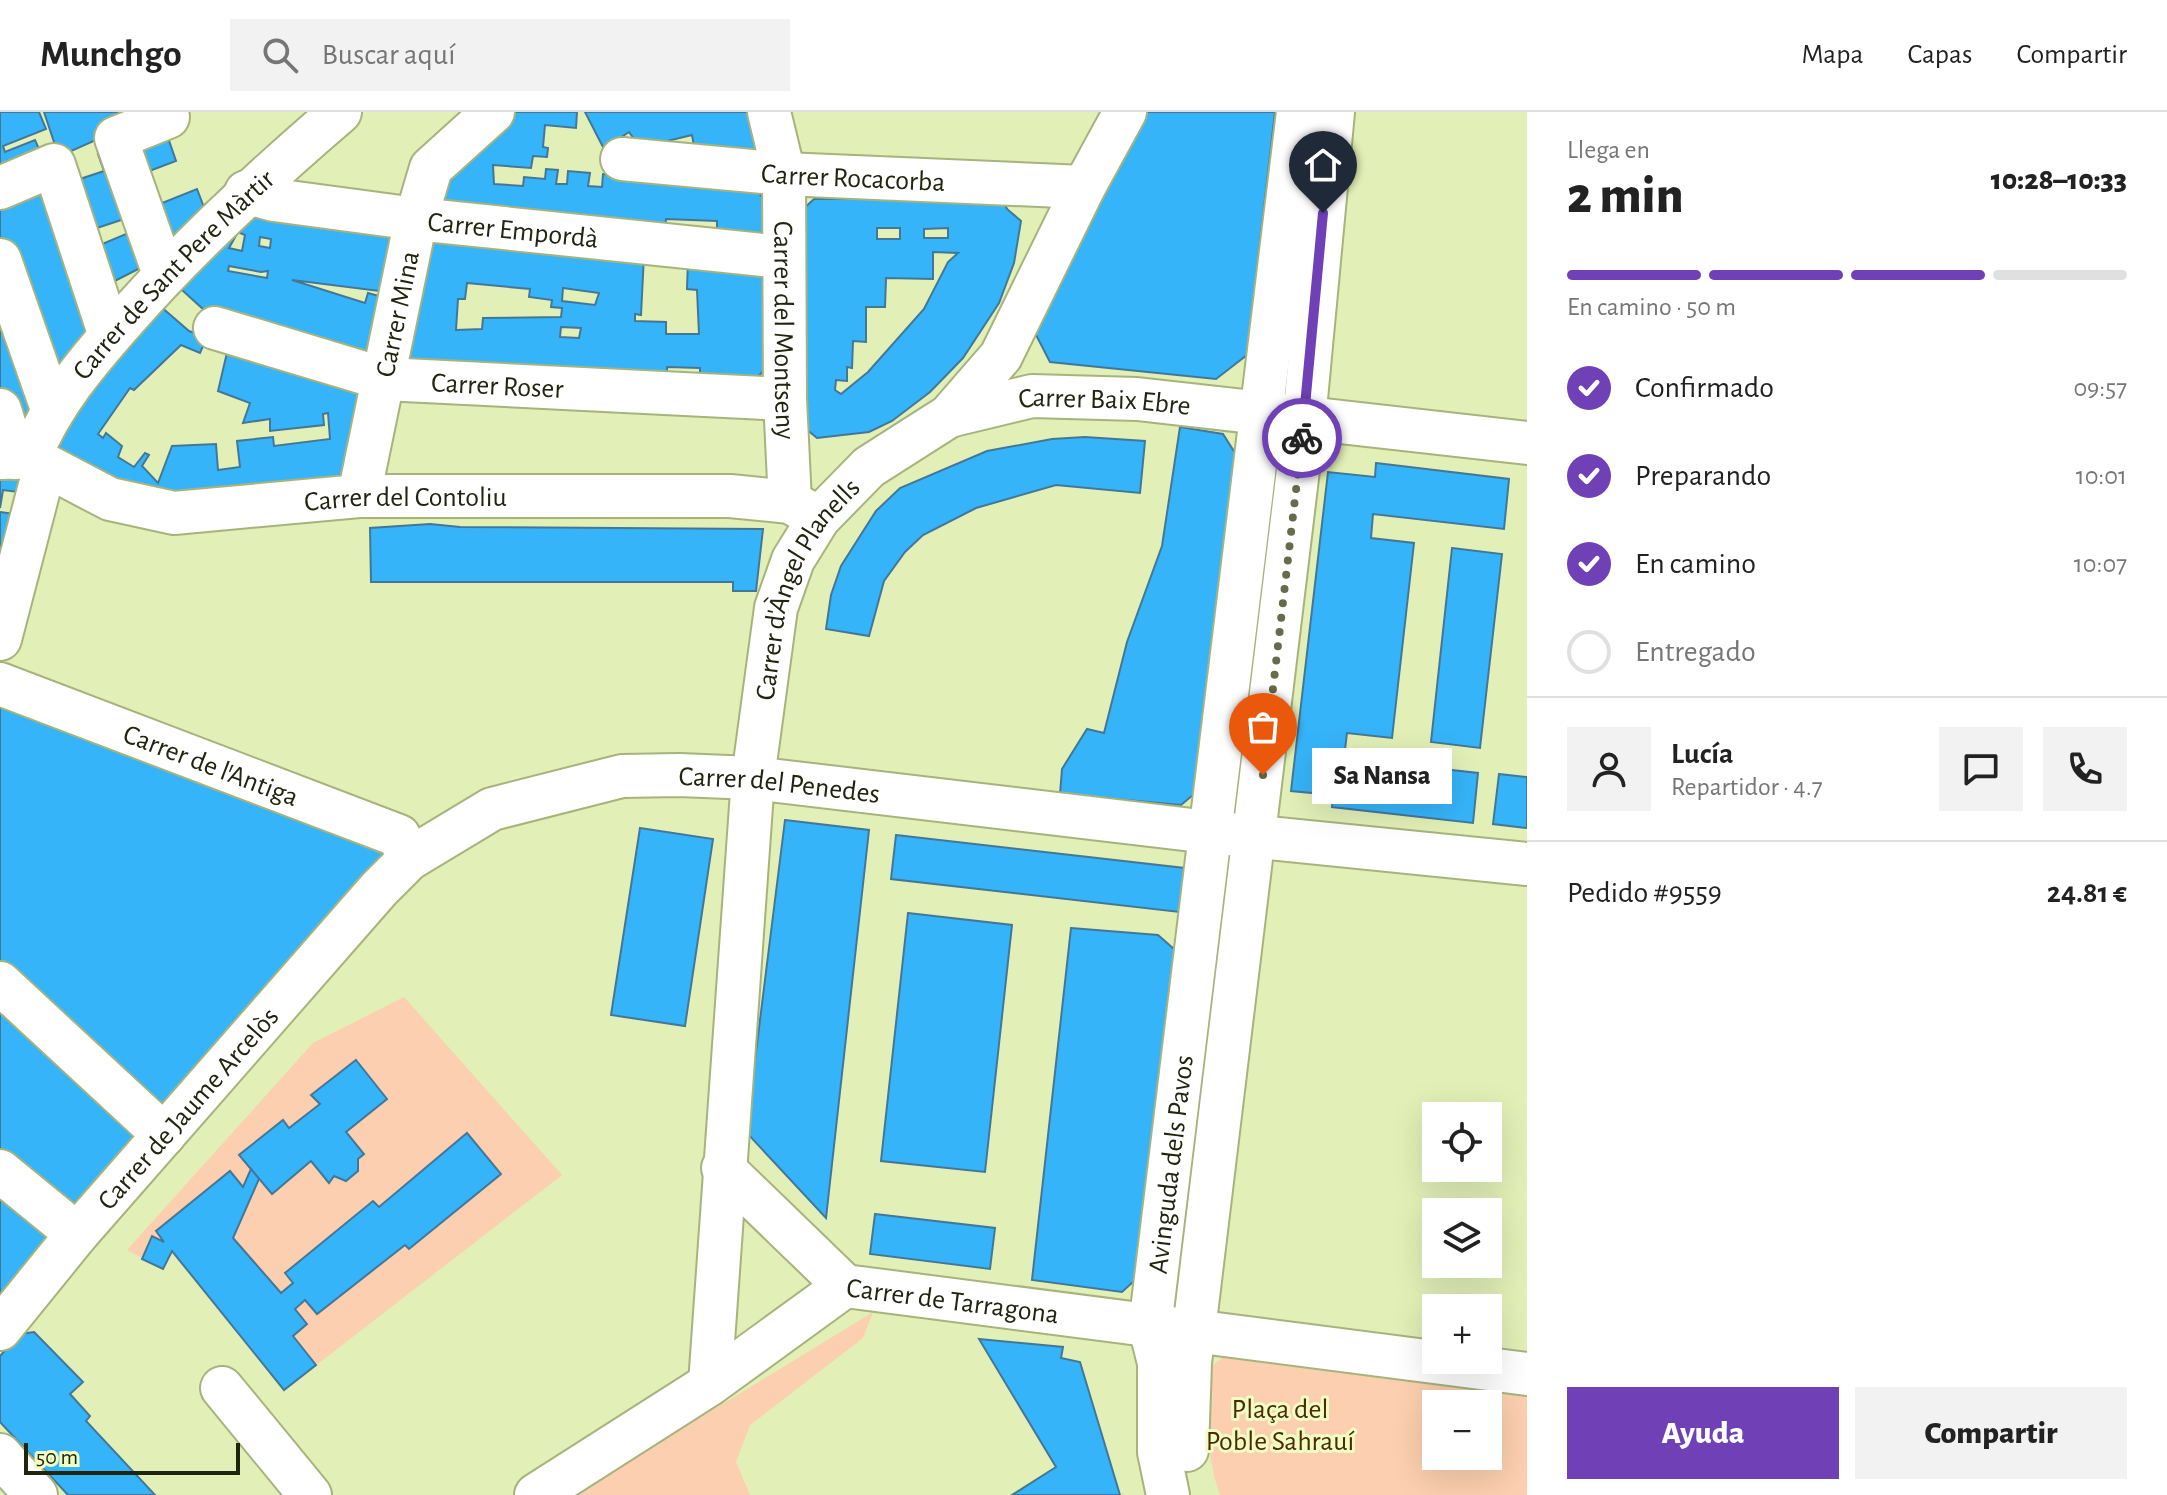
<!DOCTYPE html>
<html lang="es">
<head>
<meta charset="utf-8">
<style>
  body { margin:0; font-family:"Alegreya Sans",sans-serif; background:#f2f2f2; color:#222; height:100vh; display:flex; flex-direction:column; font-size:30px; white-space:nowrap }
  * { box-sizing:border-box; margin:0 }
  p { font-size:26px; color:#767676 }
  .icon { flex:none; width:44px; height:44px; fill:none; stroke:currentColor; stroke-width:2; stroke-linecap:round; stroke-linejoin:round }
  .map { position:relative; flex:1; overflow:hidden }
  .panel { display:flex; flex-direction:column; background:#fff; width:640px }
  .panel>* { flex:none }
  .fabs { position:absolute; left:1422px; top:990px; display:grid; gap:16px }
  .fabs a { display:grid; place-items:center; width:80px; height:80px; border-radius:0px; background:#fff; box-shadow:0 8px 32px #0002; font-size:40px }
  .scale { position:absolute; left:24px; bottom:20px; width:216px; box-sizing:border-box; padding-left:8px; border:4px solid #20250f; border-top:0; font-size:22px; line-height:28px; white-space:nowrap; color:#20250f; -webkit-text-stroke:6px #effdc3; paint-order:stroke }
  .pin { position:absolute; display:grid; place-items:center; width:68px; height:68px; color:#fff; margin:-82px -34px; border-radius:50% 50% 50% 0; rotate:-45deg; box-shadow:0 0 8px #0007 }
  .pin .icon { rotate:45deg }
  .courier { position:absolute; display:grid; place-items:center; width:80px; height:80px; margin:-40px; border:6px solid #7040b7; border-radius:50%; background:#fff; color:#222; box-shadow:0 2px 10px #0007 }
  .bubble { position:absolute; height:56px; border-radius:0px; background:#fff; box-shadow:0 8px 32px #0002; font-size:26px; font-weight:800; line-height:56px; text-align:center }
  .overview em { font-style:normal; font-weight:800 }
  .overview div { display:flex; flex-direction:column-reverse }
  .overview { display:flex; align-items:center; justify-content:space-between; height:136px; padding:0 40px }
  h1 { font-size:52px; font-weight:800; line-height:60px }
  .bar { display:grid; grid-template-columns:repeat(4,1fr); gap:12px 8px; align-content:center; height:96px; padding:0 40px }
  .bar i { height:10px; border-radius:6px; background:#e0e0e0 }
  .bar .current { background:#7040b7 }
  .bar p { grid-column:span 4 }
  .line { display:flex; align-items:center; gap:20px; padding:0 40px; border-top:2px solid #e0e0e0 }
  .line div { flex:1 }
  .round { display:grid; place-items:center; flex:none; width:84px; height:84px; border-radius:0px; background:#f2f2f2 }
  ol { padding:0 40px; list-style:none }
  li { display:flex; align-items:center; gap:24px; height:88px }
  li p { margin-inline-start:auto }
  li .icon { padding:8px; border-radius:50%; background:#7040b7; color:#fff; stroke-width:4 }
  li:last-child { color:#767676 }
  li i { width:44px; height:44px; border:4px solid #e0e0e0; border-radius:50% }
  .button { display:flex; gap:16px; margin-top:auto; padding:16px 40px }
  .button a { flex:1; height:92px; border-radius:0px; background:#7040b7; color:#fff; font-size:32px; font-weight:800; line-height:92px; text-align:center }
  .button a+a { background:#f2f2f2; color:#222 }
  header { display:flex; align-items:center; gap:48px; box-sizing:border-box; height:112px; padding:0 40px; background:#fff; border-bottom:2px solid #e0e0e0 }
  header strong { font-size:38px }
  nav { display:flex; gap:44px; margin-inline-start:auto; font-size:28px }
  .search { width:560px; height:72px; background:#f2f2f2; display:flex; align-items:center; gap:20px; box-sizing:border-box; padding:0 28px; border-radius:0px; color:#767676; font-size:30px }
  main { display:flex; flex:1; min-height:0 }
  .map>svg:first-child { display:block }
  .green { fill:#fbcfaf; fill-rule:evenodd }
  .building { fill:#36b4f9; stroke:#437798; stroke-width:2; fill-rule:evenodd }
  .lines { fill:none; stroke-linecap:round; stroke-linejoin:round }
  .minor-casing { stroke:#a7b37c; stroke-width:46 }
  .minor { stroke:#fff; stroke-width:42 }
  .done { stroke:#646c49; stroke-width:8; stroke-dasharray:0 14.4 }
  .route { stroke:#7040b7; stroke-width:10 }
  .labels { text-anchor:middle; stroke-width:6; stroke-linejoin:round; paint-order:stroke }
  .street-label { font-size:28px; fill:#20250f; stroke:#effdc3 }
  .park-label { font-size:28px; fill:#4e2907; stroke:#effdc3 }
</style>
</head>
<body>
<header>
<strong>Munchgo</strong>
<div class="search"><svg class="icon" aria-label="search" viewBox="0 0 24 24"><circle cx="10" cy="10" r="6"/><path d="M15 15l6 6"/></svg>Buscar aquí</div>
<nav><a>Mapa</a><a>Capas</a><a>Compartir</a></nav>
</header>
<main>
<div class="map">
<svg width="1527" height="1383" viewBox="0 0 1527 1383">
  <rect width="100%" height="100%" fill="#e2efb6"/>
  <g class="green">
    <path d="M404 885 562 1063 284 1278 173 1140 163 1157 127 1138 313 931Z"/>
    <path d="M873 1200 863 1226 750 1313 736 1350 750 1383H574Z"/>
    <path d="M1235 1236 1527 1271V1383H1220C1205 1342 1208 1297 1212 1254ZM1436 1292H1488V1344H1436Z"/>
  </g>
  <g class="building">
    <path d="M0 0H39L46 17 3 34 5 40 35 28 45 50 0 69Z"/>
    <path d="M44 0H158L67 41 56 36Z"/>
    <path d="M501 0H577L576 16 545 13 543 35 548 36 547 45 533 44 531 56 493 53 494 72 523 74 524 65 545 67 546 57 558 58 556 72H567L568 59 590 61 588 74 602 75 603 62 754 76 765 88 766 118 755 129 717 125V109L666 107 665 119 431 98 442 48Z"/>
    <path d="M585 0H760L758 47 696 45 692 23 655 32 637 31 629 20 604 37Z"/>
    <path d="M1140 0H1275L1247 243 1216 267 1050 250 1034 219Z"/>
    <path d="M164 14 176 49 136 64 132 27Z"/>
    <path d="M110 37 133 104 85 120 68 71 104 59 98 42Z"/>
    <path d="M46 64 103 221 60 278 0 133V82Z"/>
    <path d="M197 77 208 106 165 150 147 97Z"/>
    <path d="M1002 86 1007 97 1021 109 1014 151 999 191 963 246 930 280 892 309 869 320 817 326 805 316 800 100 814 87ZM877 116H900V127H877ZM948 116V126H924V117ZM933 140 958 141 948 150 924 197 868 260 841 282 835 278 836 268 847 269V255L852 256 853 229 866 230V195H885L886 166 933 167Z"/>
    <path d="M240 97 405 117 395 181 292 168 365 191 368 181 393 188 373 252 203 197 171 168ZM238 120 245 123 242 139 229 136ZM260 125 271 127 270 136 259 134ZM229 154 261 160 268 159 267 166 228 159Z"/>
    <path d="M138 117 150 151 103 175 90 137Z"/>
    <path d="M425 123 644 143 641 203 635 202V209L666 210V222H699L697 178 687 177 688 148 754 153 767 165 769 254 753 269 700 267V256L667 255V266L401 247ZM467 171 530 177 529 185 552 188 551 195 562 196 561 205 483 206 482 217 456 218 458 187H465ZM563 176 599 181 595 193 562 189ZM561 215 581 216 579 226 560 225Z"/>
    <path d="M0 170 44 304 24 330 0 278Z"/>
    <path d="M152 187 189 219 207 225 200 241 181 233 134 278 130 276 98 322 103 326 106 321 122 334 118 345 134 355 145 341 149 343 142 354 158 371 172 334 216 332 218 358 240 355 237 329 273 325 274 334 330 327 328 301 323 302 324 313 270 319V307L243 311 250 291 218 279 229 232 362 275 343 371 150 385 45 335Z"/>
    <path d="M1180 315 1223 322 1242 352 1206 672 1181 693 1060 682 1062 657 1087 617 1104 621 1127 530 1162 434Z"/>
    <path d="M1085 325 1145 329 1140 381 1056 373 976 396 923 423 905 440 884 469 869 524 826 517 831 483 841 454 876 399 900 376 987 339 1052 327Z"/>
    <path d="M1376 351 1509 367 1504 417 1373 402 1371 426 1414 431 1392 626 1347 621 1344 646 1478 661 1473 711 1332 695 1333 683 1291 679 1328 360 1375 365Z"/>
    <path d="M0 354 31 355 26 381 3 378 0 396Z"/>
    <path d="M0 400 23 403 15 443 0 442Z"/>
    <path d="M430 412 460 415 763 417 756 479H733V470H371L370 416Z"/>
    <path d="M1452 436 1502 442 1480 636 1431 630Z"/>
    <path d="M0 580 388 742 162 1000 0 852Z"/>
    <path d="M1499 662 1527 665V716L1493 712Z"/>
    <path d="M785 708 869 718 826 1106 746 1020Z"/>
    <path d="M640 716 713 727 685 914 611 903Z"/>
    <path d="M896 723 1193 757 1188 801 891 767Z"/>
    <path d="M908 801 1012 813 985 1060 881 1049Z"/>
    <path d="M1071 816 1158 823 1183 845 1146 1158 1122 1180 1032 1168Z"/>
    <path d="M0 887 146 1021 77 1101 0 1039Z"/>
    <path d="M356 948 387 987 346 1020 364 1042 358 1047V1059L346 1069 334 1064 329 1071 311 1049 272 1082 239 1043 283 1008 289 1016 320 992 311 983Z"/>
    <path d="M467 1021 501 1062 409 1137 405 1133 317 1202 305 1188 295 1197 307 1212 293 1224 316 1253 284 1278 172 1139 163 1157 142 1147 152 1124 164 1130 156 1119 230 1059 243 1075 251 1057 259 1067 233 1126 281 1181 293 1171 285 1161 373 1089 379 1095Z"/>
    <path d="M0 1077 56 1123 0 1188Z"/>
    <path d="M875 1102 995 1116 990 1157 870 1142Z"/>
    <path d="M34 1220 83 1270 70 1282 90 1304 86 1309 155 1383H68L0 1310V1244L20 1222Z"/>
    <path d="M979 1227 1063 1235 1061 1246 1080 1250 1120 1383H1012L1056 1355Z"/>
  </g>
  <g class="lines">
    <g class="minor-casing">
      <g id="minor">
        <path id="s1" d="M769 0 784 62 785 287 790 390"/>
        <path id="s2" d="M622 47 784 62 1084 75"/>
        <path d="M0 76 54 53 110 224"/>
        <path id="s3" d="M246 80 274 88 416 107 783 145"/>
        <path d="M0 148 52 297"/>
        <path d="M164 162 116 26 168 5"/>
        <path id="s4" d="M215 216 384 267 785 287"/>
        <path d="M0 298 15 346"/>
        <path id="s5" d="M949 304 1032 284 1137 287 1527 331"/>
        <path id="s6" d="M30 345C52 291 87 250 126 206 192 131 264 65 340 0"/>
        <path id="s7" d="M0 346 30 345 110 387 174 401 359 384H730L790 390 819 406"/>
        <path id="s8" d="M359 384 416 107 431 56 493 0"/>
        <path d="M0 527 45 354"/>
        <path id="s9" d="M0 572 399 724 409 747"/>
        <path d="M0 871 164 1023"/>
        <path d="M723 1056 845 1174"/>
        <path d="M0 1059 77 1122"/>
        <path id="s10" d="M0 1217 77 1122 379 777 409 747 492 697 622 664 679 663 753 666 1209 720 1527 752"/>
        <path id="s11" d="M710 1272 753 666 776 496 793 448 819 406 869 355 949 304 1001 244 1084 75 1125 0"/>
        <path d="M222 1276 310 1383"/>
        <path d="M1187 1338 1190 1251 1304 308 1333 0"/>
        <path d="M0 1343 36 1383"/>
        <path id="s12" d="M536 1383 710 1272 845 1174 1527 1262"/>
        <path id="s13" d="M1168 1383 1159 1340V1251L1150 1215 1298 0"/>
      </g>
    </g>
    <use href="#minor" class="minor"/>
  </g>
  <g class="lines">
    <path class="done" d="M1263 663 1302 326"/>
    <path class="route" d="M1302 326 1323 101"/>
  </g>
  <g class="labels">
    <g class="street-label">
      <text dy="10" stroke="none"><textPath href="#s2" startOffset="232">Carrer Rocacorba</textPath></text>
      <text dy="10" stroke="none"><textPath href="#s3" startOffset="270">Carrer Empordà</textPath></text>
      <text dy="10" stroke="none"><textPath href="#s6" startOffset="234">Carrer de Sant Pere Màrtir</textPath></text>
      <text dy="10" stroke="none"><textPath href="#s8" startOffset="186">Carrer Mina</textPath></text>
      <text dy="10" stroke="none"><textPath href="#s1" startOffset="220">Carrer del Montseny</textPath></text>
      <text dy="10" stroke="none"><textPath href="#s4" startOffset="290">Carrer Roser</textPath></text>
      <text dy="10" stroke="none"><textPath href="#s5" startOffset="158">Carrer Baix Ebre</textPath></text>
      <text dy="10" stroke="none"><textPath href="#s7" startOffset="418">Carrer del Contoliu</textPath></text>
      <text dy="10" stroke="none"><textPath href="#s11" startOffset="808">Carrer d'Àngel Planells</textPath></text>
      <text dy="10" stroke="none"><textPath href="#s9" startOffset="226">Carrer de l'Antiga</textPath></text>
      <text dy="10" stroke="none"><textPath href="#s10" startOffset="1012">Carrer del Penedes</textPath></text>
      <text dy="10" stroke="none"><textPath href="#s10" startOffset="290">Carrer de Jaume Arcelòs</textPath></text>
      <text dy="10" stroke="none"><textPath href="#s13" startOffset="334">Avinguda dels Pavos</textPath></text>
      <text dy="10" stroke="none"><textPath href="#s12" startOffset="482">Carrer de Tarragona</textPath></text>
    </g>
    <g class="park-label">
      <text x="1280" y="1306">Plaça del<tspan x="1280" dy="32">Poble Sahrauí</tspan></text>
    </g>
  </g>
</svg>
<div class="fabs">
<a><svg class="icon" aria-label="locate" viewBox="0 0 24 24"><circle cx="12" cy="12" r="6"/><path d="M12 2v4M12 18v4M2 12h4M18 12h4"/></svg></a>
<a><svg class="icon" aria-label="layers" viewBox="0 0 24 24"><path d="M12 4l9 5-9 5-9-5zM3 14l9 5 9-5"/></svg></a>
<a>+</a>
<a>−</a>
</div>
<div class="scale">50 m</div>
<div class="pin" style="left:1263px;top:663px;background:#ea580c"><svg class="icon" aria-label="bag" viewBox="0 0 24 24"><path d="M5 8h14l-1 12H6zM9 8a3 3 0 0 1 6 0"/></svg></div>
<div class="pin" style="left:1323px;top:101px;background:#1f2937"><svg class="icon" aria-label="home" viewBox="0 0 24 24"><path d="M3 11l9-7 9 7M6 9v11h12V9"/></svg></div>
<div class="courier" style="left:1302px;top:326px"><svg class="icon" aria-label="bike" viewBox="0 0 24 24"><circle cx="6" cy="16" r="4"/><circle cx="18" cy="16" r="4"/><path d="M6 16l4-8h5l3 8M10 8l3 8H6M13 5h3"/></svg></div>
<div class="bubble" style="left:1312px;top:636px;width:140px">Sa Nansa</div>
</div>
<section class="panel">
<div class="overview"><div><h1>2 min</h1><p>Llega en</p></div><em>10:28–10:33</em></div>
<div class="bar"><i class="current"></i><i class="current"></i><i class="current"></i><i></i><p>En camino · 50 m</p></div>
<ol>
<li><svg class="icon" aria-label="check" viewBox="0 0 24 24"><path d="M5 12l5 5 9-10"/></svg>Confirmado<p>09:57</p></li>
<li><svg class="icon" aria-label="check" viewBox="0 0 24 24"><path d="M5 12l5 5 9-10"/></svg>Preparando<p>10:01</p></li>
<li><svg class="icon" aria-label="check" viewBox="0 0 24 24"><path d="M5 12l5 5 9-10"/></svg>En camino<p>10:07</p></li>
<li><i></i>Entregado</li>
</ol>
<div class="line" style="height:144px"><a class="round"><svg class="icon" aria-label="person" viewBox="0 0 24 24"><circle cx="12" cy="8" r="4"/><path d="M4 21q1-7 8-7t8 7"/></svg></a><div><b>Lucía</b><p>Repartidor · 4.7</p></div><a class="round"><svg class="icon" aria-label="chat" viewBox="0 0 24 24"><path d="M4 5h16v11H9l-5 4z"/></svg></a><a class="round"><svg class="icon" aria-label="phone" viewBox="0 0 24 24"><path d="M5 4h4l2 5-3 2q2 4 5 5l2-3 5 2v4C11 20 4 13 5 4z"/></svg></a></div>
<div class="line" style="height:104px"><div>Pedido #9559</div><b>24.81 €</b></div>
<div class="button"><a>Ayuda</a><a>Compartir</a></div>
</section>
</main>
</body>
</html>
